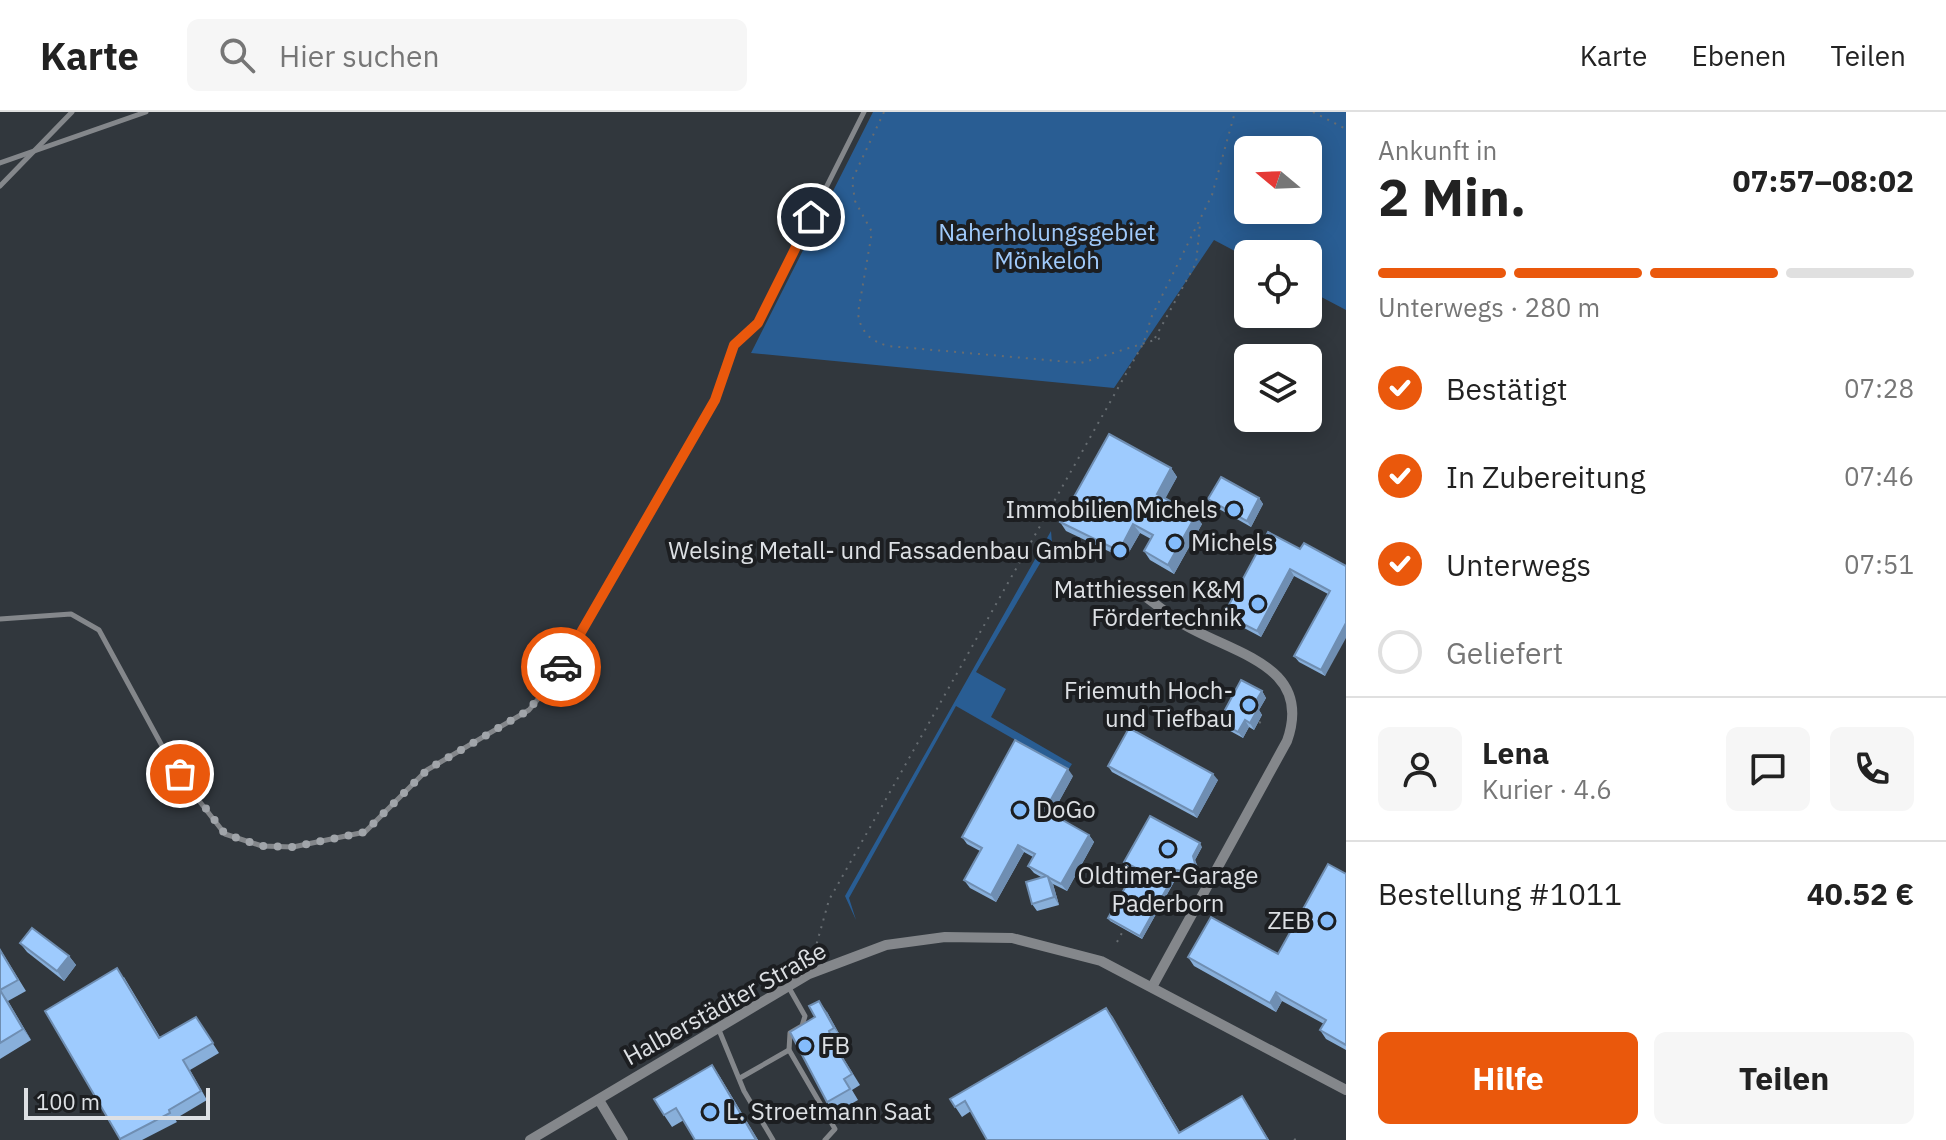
<!DOCTYPE html>
<html lang="de">
<head>
<meta charset="utf-8">
<style>
  body { margin:0; font-family:"IBM Plex Sans",sans-serif; background:#f6f6f6; color:#222; height:100vh; display:flex; flex-direction:column; font-size:30px; white-space:nowrap }
  * { box-sizing:border-box; margin:0 }
  p { font-size:26px; color:#767676 }
  .icon { flex:none; width:44px; height:44px; fill:none; stroke:currentColor; stroke-width:2; stroke-linecap:round; stroke-linejoin:round }
  .map { position:relative; flex:1; overflow:hidden }
  .side { display:flex; flex-direction:column; background:#fff; width:600px }
  .side>* { flex:none }
  .needle { width:52px; rotate:289deg }
  .fabs { position:absolute; left:1234px; top:24px; display:grid; gap:16px }
  .fabs a { display:grid; place-items:center; width:88px; height:88px; border-radius:12px; background:#fff; box-shadow:0 4px 20px #0003; font-size:40px }
  .scale { position:absolute; left:24px; bottom:20px; width:186px; box-sizing:border-box; padding-left:8px; border:4px solid #dde0e4; border-top:0; font-size:22px; line-height:28px; white-space:nowrap; color:#dde0e4; -webkit-text-stroke:6px #1c1e21; paint-order:stroke }
  .pin { position:absolute; display:grid; place-items:center; width:68px; height:68px; color:#fff; margin:-34px; border:4px solid #fff; border-radius:50%; box-shadow:0 2px 8px #0007 }
  .courier { position:absolute; display:grid; place-items:center; width:80px; height:80px; margin:-40px; border:6px solid #ea580c; border-radius:50%; background:#fff; color:#222; box-shadow:0 2px 10px #0007 }
  .overview em { font-style:normal; font-weight:700 }
  .overview div { display:flex; flex-direction:column-reverse }
  .overview { display:flex; align-items:center; justify-content:space-between; height:136px; padding:0 32px }
  h1 { font-size:52px; font-weight:700; line-height:60px }
  .bar { display:grid; grid-template-columns:repeat(4,1fr); gap:12px 8px; align-content:center; height:96px; padding:0 32px }
  .bar i { height:10px; border-radius:6px; background:#e0e0e0 }
  .bar .on { background:#ea580c }
  .bar p { grid-column:span 4 }
  .line { display:flex; align-items:center; gap:20px; padding:0 32px; border-top:2px solid #e0e0e0 }
  .line div { flex:1 }
  .round { display:grid; place-items:center; flex:none; width:84px; height:84px; border-radius:12px; background:#f6f6f6 }
  ol { padding:0 32px; list-style:none }
  li { display:flex; align-items:center; gap:24px; height:88px }
  li p { margin-inline-start:auto }
  li .icon { padding:8px; border-radius:50%; background:#ea580c; color:#fff; stroke-width:4 }
  li:last-child { color:#767676 }
  li i { width:44px; height:44px; border:4px solid #e0e0e0; border-radius:50% }
  .primary-button { display:flex; gap:16px; margin-top:auto; padding:16px 32px }
  .primary-button a { flex:1; height:92px; border-radius:12px; background:#ea580c; color:#fff; font-size:32px; font-weight:700; line-height:92px; text-align:center }
  .primary-button a+a { background:#f6f6f6; color:#222 }
  header { display:flex; align-items:center; gap:48px; box-sizing:border-box; height:112px; padding:0 40px; background:#fff; border-bottom:2px solid #e0e0e0 }
  header strong { font-size:38px }
  nav { display:flex; gap:44px; margin-inline-start:auto; font-size:28px }
  .search { width:560px; height:72px; background:#f6f6f6; display:flex; align-items:center; gap:20px; box-sizing:border-box; padding:0 28px; border-radius:12px; color:#767676; font-size:30px }
  main { display:flex; flex:1; min-height:0 }
  .map>svg:first-child { display:block }
  .green { fill:#295d93; fill-rule:evenodd }
  .lines { fill:none; stroke-linecap:round; stroke-linejoin:round }
  .path { stroke:#666c71; stroke-width:2; stroke-dasharray:2 6; stroke-linecap:butt }
  .service { stroke:#84878b; stroke-width:5 }
  .minor { stroke:#84878b; stroke-width:10 }
  .wall { fill:#88afda }
  .shaded-wall { fill:#6f8eb2 }
  .building { fill:#9ecbfe; stroke:#6f8eb2; stroke-width:2 }
  .done { stroke:#a1a5aa; stroke-width:8; stroke-dasharray:0 14.4 }
  .route { stroke:#ea580c; stroke-width:10 }
  .poi-dot { fill:#84bcfb; stroke:#1c1e21; stroke-width:3 }
  .labels { text-anchor:middle; stroke-width:8; stroke-linejoin:round; paint-order:stroke }
  .park-label { font-size:24px; fill:#a0cafb; stroke:#1c1e21 }
  .poi-label { font-size:24px; fill:#dde0e4; stroke:#1c1e21; text-anchor:end }
  .street-label { font-size:24px; fill:#dde0e4; stroke:#1c1e21 }
</style>
</head>
<body>
<header>
<strong>Karte</strong>
<div class="search"><svg class="icon" aria-label="search" viewBox="0 0 24 24"><circle cx="10" cy="10" r="6"/><path d="M15 15l6 6"/></svg>Hier suchen</div>
<nav><a>Karte</a><a>Ebenen</a><a>Teilen</a></nav>
</header>
<main>
<div class="map">
<svg width="1346" height="1028" viewBox="0 0 1346 1028">
  <rect width="100%" height="100%" fill="#31373d"/>
  <g class="green">
    <path d="M873 0H1346V198L1308 178V142H1248V146L1214 128 1114 276 751 241ZM1248 38H1308V98H1248Z"/>
    <path d="M1051 419 1052 431 976 560 1006 577 991 605 1072 652 1068 658 956 594 849 786 856 808 845 784Z"/>
  </g>
  <g class="lines">
    <g class="path">
      <path d="M884 0 852 68 855 89 872 120 858 201C860 219 870 229 888 234L1081 251 1161 226"/>
      <path d="M1313 0 1346 17"/>
      <path d="M1155 226 1196 151 1200 112"/>
      <path d="M1259 610 1263 612"/>
      <path d="M1117 830 1124 817"/>
      <path d="M822 846 816 834 829 788 1144 230 1151 206 1212 83 1235 0"/>
      <path d="M1294 1028 1299 1025"/>
    </g>
    <g class="service">
      <path d="M0 51 146 0"/>
      <path d="M0 74 72 0"/>
      <path d="M0 507 71 502 99 518 167 643 193 681 225 722 262 734 293 735 365 720 427 658 529 598 553 569 715 288 734 233 758 211 864 0"/>
      <path d="M788 874 805 904 802 914 790 921 789 938 835 1017 825 1028"/>
      <path d="M719 918 744 979 773 1028"/>
      <path d="M740 966 789 938"/>
    </g>
    <g class="minor">
      <path d="M1143 483C1156 492 1169 503 1183 512 1233 542 1314 553 1287 629L1152 875"/>
      <path d="M599 988 623 1028"/>
      <path d="M530 1028 809 862 886 833 945 825 1012 826 1101 849 1346 978"/>
    </g>
  </g>
  <g class="wall">
    <path d="M1171 356 1177 365 1165 386 1202 412 1174 462 1150 448 1144 439 1151 427 1140 421 1125 447 1066 419 1060 410Z"/>
    <path d="M1259 386 1263 392 1251 415 1212 393 1208 387Z"/>
    <path d="M1300 437 1346 454 1325 564 1299 550 1294 544 1328 482 1294 464 1261 525 1229 508 1224 502Z"/>
    <path d="M1262 579 1266 586 1259 598 1262 603 1254 618 1249 615 1243 626 1223 615 1219 609Z"/>
    <path d="M1108 654 1218 668 1197 706 1112 660Z"/>
    <path d="M1073 664 1052 702 1089 723 1094 730 1067 779 1053 772 1059 793 1037 799 1032 792 1041 765 1034 761 1028 754 1033 745 1024 740 996 790 970 776 964 768 980 739 967 732 962 725Z"/>
    <path d="M1202 735 1195 748 1199 758 1190 763 1179 761 1142 827 1110 809 1108 806 1135 758 1126 753 1124 750Z"/>
    <path d="M1346 762V938L1326 927 1320 918 1324 912 1282 889 1276 900 1194 854 1188 845 1278 842Z"/>
    <path d="M20 831 69 844 76 853 64 869 27 840Z"/>
    <path d="M0 837 26 879 8 889 31 928 0 947Z"/>
    <path d="M124 865 160 925 196 905 219 941 190 958 207 988 175 1007 177 1010 142 1028H121L45 899Z"/>
    <path d="M1106 896 1180 1020 1242 984 1269 1028H987L971 999 962 1005 950 987Z"/>
    <path d="M827 900 842 927 837 930 840 941 860 973 852 978 858 988 835 1001 827 990Z"/>
    <path d="M712 953 720 965 758 1028H695L684 1008 672 1015 664 1003Z"/>
  </g>
  <g class="shaded-wall">
    <path d="M1171 356 1177 365 1163 391 1157 382Z"/>
    <path d="M1259 386 1263 392 1251 415 1247 409Z"/>
    <path d="M1196 403 1202 412 1174 462 1168 453Z"/>
    <path d="M1133 412 1140 421 1125 447 1119 439Z"/>
    <path d="M1290 457 1294 464 1261 525 1257 519Z"/>
    <path d="M1346 511V526L1325 564 1321 558Z"/>
    <path d="M1262 579 1266 586 1259 598 1262 603 1254 618 1250 611 1253 594Z"/>
    <path d="M1245 608 1249 615 1243 626 1238 620Z"/>
    <path d="M1068 657 1073 664 1050 706 1045 698Z"/>
    <path d="M1213 662 1218 668 1197 706 1193 700Z"/>
    <path d="M1089 723 1094 730 1067 779 1061 772Z"/>
    <path d="M1200 731 1202 735 1195 748 1199 758 1193 744Z"/>
    <path d="M1018 733 1024 740 996 790 991 783Z"/>
    <path d="M1177 758 1179 761 1142 827 1140 824Z"/>
    <path d="M1048 765 1053 772 1059 793 1054 785Z"/>
    <path d="M69 844 76 853 64 869 57 859Z"/>
    <path d="M0 878 8 889 31 928 23 917Z"/>
    <path d="M1276 880 1282 889 1276 900 1270 891Z"/>
    <path d="M819 889 827 900 842 927 834 916Z"/>
    <path d="M1106 896 1113 905 1184 1028 1179 1021Z"/>
    <path d="M829 919 837 930 840 941 860 973 832 929Z"/>
    <path d="M712 953 720 965 758 1028H756Z"/>
  </g>
  <g class="building">
    <path d="M1109 322 1171 356 1157 382 1196 403 1168 453 1144 439 1153 423 1133 412 1119 439 1060 410Z"/>
    <path d="M1221 365 1259 386 1247 409 1208 387Z"/>
    <path d="M1268 420 1300 437 1304 431 1346 454V511L1321 558 1294 544 1330 479 1290 457 1257 519 1224 502Z"/>
    <path d="M1241 568 1262 579 1253 594 1258 597 1250 611 1245 608 1238 620 1219 609Z"/>
    <path d="M1129 616 1213 662 1193 700 1108 654Z"/>
    <path d="M1015 628 1068 657 1045 698 1089 723 1061 772 1048 765 1054 785 1032 792 1026 770 1047 764 1028 754 1035 742 1018 733 991 783 964 768 982 736 962 725Z"/>
    <path d="M1150 704 1200 731 1193 744 1196 755 1188 760 1177 758 1140 824 1108 806 1136 756 1124 750Z"/>
    <path d="M1328 752 1346 762V933L1320 918 1326 908 1276 880 1270 891 1188 845 1211 805 1278 842Z"/>
    <path d="M32 816 69 844 57 859 20 831Z"/>
    <path d="M0 838 18 868 0 878Z"/>
    <path d="M117 856 159 926 196 905 213 931 183 948 201 979 169 998 170 1001 120 1027 45 899Z"/>
    <path d="M0 878 23 917 0 931Z"/>
    <path d="M819 889 834 916 829 919 832 929 852 962 844 967 850 977 827 990 790 920 815 905 809 894Z"/>
    <path d="M1106 896 1179 1021 1242 984 1268 1028H987L965 989 955 995 950 987Z"/>
    <path d="M712 953 756 1028H695L676 996 664 1003 654 987Z"/>
  </g>
  <g class="lines">
    <path class="done" d="M180 662 225 722 262 734 293 735 365 720 427 658 529 598 561 555"/>
    <path class="route" d="M561 555 715 288 734 233 758 211 811 105"/>
  </g>
  <g class="poi-dot">
    <circle cx="1234" cy="398" r="8"/>
    <circle cx="1175" cy="431" r="8"/>
    <circle cx="1120" cy="439" r="8"/>
    <circle cx="1258" cy="492" r="8"/>
    <circle cx="1249" cy="593" r="8"/>
    <circle cx="1020" cy="698" r="8"/>
    <circle cx="1168" cy="737" r="8"/>
    <circle cx="1327" cy="809" r="8"/>
    <circle cx="805" cy="934" r="8"/>
    <circle cx="710" cy="1000" r="8"/>
  </g>
  <g class="labels">
    <g class="park-label">
      <text x="1047" y="129">Naherholungsgebiet<tspan x="1047" dy="28">Mönkeloh</tspan></text>
    </g>
    <g class="poi-label">
      <text x="1218" y="406">Immobilien Michels</text>
      <text x="1191" y="439" text-anchor="start">Michels</text>
      <text x="1104" y="447">Welsing Metall- und Fassadenbau GmbH</text>
      <text x="1242" y="486">Matthiessen K&amp;M<tspan x="1242" dy="28">Fördertechnik</tspan></text>
      <text x="1233" y="587">Friemuth Hoch-<tspan x="1233" dy="28">und Tiefbau</tspan></text>
      <text x="1036" y="706" text-anchor="start">DoGo</text>
      <text x="1168" y="772" text-anchor="middle">Oldtimer-Garage<tspan x="1168" dy="28">Paderborn</tspan></text>
      <text x="1311" y="817">ZEB</text>
      <text x="821" y="942" text-anchor="start">FB</text>
      <text x="726" y="1008" text-anchor="start">L. Stroetmann Saat</text>
    </g>
    <g class="street-label">
      <text transform="translate(725 892) rotate(-29)" y="8">Halberstädter Straße</text>
    </g>
  </g>
</svg>
<div class="fabs">
<a><svg class="needle" viewBox="-14 -14 28 28"><path d="M0-13l5 13h-10z" fill="#e53935"/><path d="M0 13l5-13h-10z" fill="#767676"/></svg></a>
<a><svg class="icon" aria-label="locate" viewBox="0 0 24 24"><circle cx="12" cy="12" r="6"/><path d="M12 2v4M12 18v4M2 12h4M18 12h4"/></svg></a>
<a><svg class="icon" aria-label="layers" viewBox="0 0 24 24"><path d="M12 4l9 5-9 5-9-5zM3 14l9 5 9-5"/></svg></a>
</div>
<div class="scale">100 m</div>
<div class="pin" style="left:180px;top:662px;background:#ea580c"><svg class="icon" aria-label="bag" viewBox="0 0 24 24"><path d="M5 8h14l-1 12H6zM9 8a3 3 0 0 1 6 0"/></svg></div>
<div class="pin" style="left:811px;top:105px;background:#1f2937"><svg class="icon" aria-label="home" viewBox="0 0 24 24"><path d="M3 11l9-7 9 7M6 9v11h12V9"/></svg></div>
<div class="courier" style="left:561px;top:555px"><svg class="icon" aria-label="car" viewBox="0 0 24 24"><path d="M5 17H2v-5l4-1 3-4h7l3 4 3 1v5h-3M9 17h6M6 11h13"/><circle cx="7" cy="17" r="2"/><circle cx="17" cy="17" r="2"/></svg></div>
</div>
<section class="side">
<div class="overview"><div><h1>2 Min.</h1><p>Ankunft in</p></div><em>07:57–08:02</em></div>
<div class="bar"><i class="on"></i><i class="on"></i><i class="on"></i><i></i><p>Unterwegs · 280 m</p></div>
<ol>
<li><svg class="icon" aria-label="check" viewBox="0 0 24 24"><path d="M5 12l5 5 9-10"/></svg>Bestätigt<p>07:28</p></li>
<li><svg class="icon" aria-label="check" viewBox="0 0 24 24"><path d="M5 12l5 5 9-10"/></svg>In Zubereitung<p>07:46</p></li>
<li><svg class="icon" aria-label="check" viewBox="0 0 24 24"><path d="M5 12l5 5 9-10"/></svg>Unterwegs<p>07:51</p></li>
<li><i></i>Geliefert</li>
</ol>
<div class="line" style="height:144px"><a class="round"><svg class="icon" aria-label="person" viewBox="0 0 24 24"><circle cx="12" cy="8" r="4"/><path d="M4 21q1-7 8-7t8 7"/></svg></a><div><b>Lena</b><p>Kurier · 4.6</p></div><a class="round"><svg class="icon" aria-label="chat" viewBox="0 0 24 24"><path d="M4 5h16v11H9l-5 4z"/></svg></a><a class="round"><svg class="icon" aria-label="phone" viewBox="0 0 24 24"><path d="M5 4h4l2 5-3 2q2 4 5 5l2-3 5 2v4C11 20 4 13 5 4z"/></svg></a></div>
<div class="line" style="height:104px"><div>Bestellung #1011</div><b>40.52 €</b></div>
<div class="primary-button"><a>Hilfe</a><a>Teilen</a></div>
</section>
</main>
</body>
</html>
